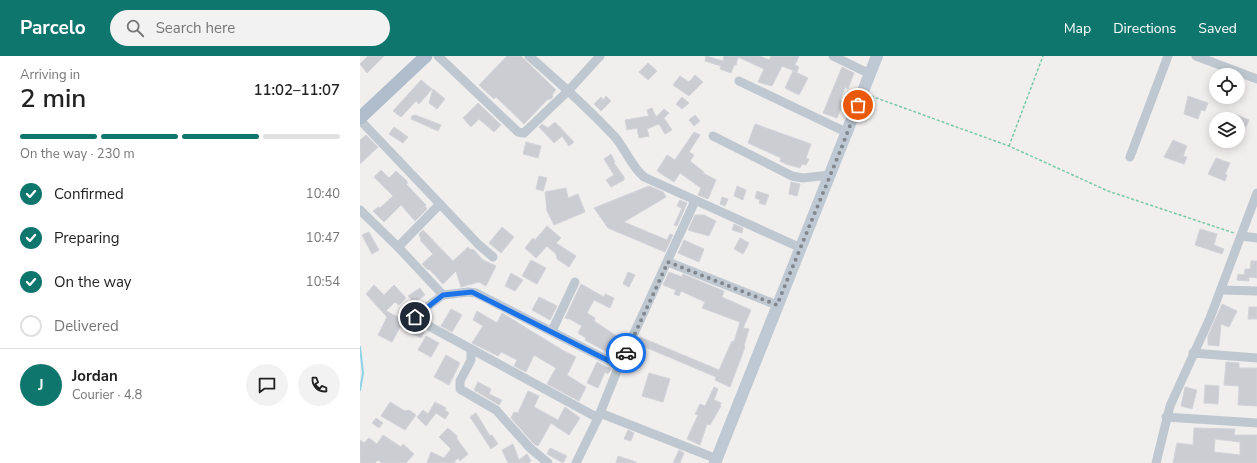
<!DOCTYPE html>
<html lang="en">
<head>
<meta charset="utf-8">
<style>
  body { margin:0; font-family:"Nunito Sans",sans-serif; background:#f2f2f2; color:#222; height:100vh; display:flex; flex-direction:column; font-size:15px; white-space:nowrap }
  * { box-sizing:border-box; margin:0 }
  p { font-size:13px; color:#767676 }
  .icon { flex:none; width:22px; height:22px; fill:none; stroke:currentColor; stroke-width:2; stroke-linecap:round; stroke-linejoin:round }
  .map { position:relative; flex:1; overflow:hidden }
  .panel { display:flex; flex-direction:column; background:#fff; width:360px }
  .panel>* { flex:none }
  .buttons { position:absolute; left:849px; top:12px; display:grid; gap:8px }
  .buttons a { display:grid; place-items:center; width:36px; height:36px; border-radius:50%; background:#fff; box-shadow:0 2px 10px #0003; font-size:20px }
  .pin { position:absolute; display:grid; place-items:center; width:34px; height:34px; color:#fff; margin:-17px; border:2px solid #fff; border-radius:50%; box-shadow:0 1px 4px #0007 }
  .courier { position:absolute; display:grid; place-items:center; width:40px; height:40px; margin:-20px; border:3px solid #1a73e8; border-radius:50%; background:#fff; color:#222; box-shadow:0 1px 5px #0007 }
  .summary em { font-style:normal; font-weight:600 }
  .summary div { display:flex; flex-direction:column-reverse }
  .summary { display:flex; align-items:center; justify-content:space-between; height:68px; padding:0 20px }
  h1 { font-size:26px; font-weight:600; line-height:30px }
  .bar { display:grid; grid-template-columns:repeat(4,1fr); gap:6px 4px; align-content:center; height:48px; padding:0 20px }
  .bar i { height:5px; border-radius:3px; background:#e0e0e0 }
  .bar .active { background:#0f766e }
  .bar p { grid-column:span 4 }
  .line { display:flex; align-items:center; gap:10px; padding:0 20px; border-top:1px solid #e0e0e0 }
  .line div { flex:1 }
  .round { display:grid; place-items:center; flex:none; width:42px; height:42px; border-radius:21px; background:#f2f2f2 }
  ol { padding:0 20px; list-style:none }
  li { display:flex; align-items:center; gap:12px; height:44px }
  li p { margin-inline-start:auto }
  li .icon { padding:4px; border-radius:50%; background:#0f766e; color:#fff; stroke-width:4 }
  li:last-child { color:#767676 }
  li i { width:22px; height:22px; border:2px solid #e0e0e0; border-radius:50% }
  header { display:flex; align-items:center; gap:24px; box-sizing:border-box; height:56px; padding:0 20px; background:#0f766e; color:#fff }
  header strong { font-size:19px }
  nav { display:flex; gap:22px; margin-inline-start:auto; font-size:14px }
  .search { width:280px; height:36px; background:#f2f2f2; display:flex; align-items:center; gap:10px; box-sizing:border-box; padding:0 14px; border-radius:22px; color:#767676; font-size:15px }
  main { display:flex; flex:1; min-height:0 }
  .map>svg:first-child { display:block }
  .lines { fill:none; stroke-linecap:round; stroke-linejoin:round }
  .stream { stroke:#8cd3e8; stroke-width:2 }
  .building { fill:#cbcdd3; stroke:#d2d4da; fill-rule:evenodd }
  .path { stroke:#77caa3; stroke-width:1.5; stroke-dasharray:3 2; stroke-linecap:butt }
  .street { stroke:#bfc8d0; stroke-width:9 }
  .secondary { stroke:#bfc9d4; stroke-width:12 }
  .primary { stroke:#afbdcc; stroke-width:13 }
  .done { stroke:#82888e; stroke-width:4; stroke-dasharray:0 7.2 }
  .route { stroke:#1a73e8; stroke-width:5 }
</style>
</head>
<body>
<header>
<strong>Parcelo</strong>
<div class="search"><svg class="icon" aria-label="search" viewBox="0 0 24 24"><circle cx="10" cy="10" r="6"/><path d="M15 15l6 6"/></svg>Search here</div>
<nav><a>Map</a><a>Directions</a><a>Saved</a></nav>
</header>
<main>
<section class="panel">
<div class="summary"><div><h1>2 min</h1><p>Arriving in</p></div><em>11:02–11:07</em></div>
<div class="bar"><i class="active"></i><i class="active"></i><i class="active"></i><i></i><p>On the way · 230 m</p></div>
<ol>
<li><svg class="icon" aria-label="check" viewBox="0 0 24 24"><path d="M5 12l5 5 9-10"/></svg>Confirmed<p>10:40</p></li>
<li><svg class="icon" aria-label="check" viewBox="0 0 24 24"><path d="M5 12l5 5 9-10"/></svg>Preparing<p>10:47</p></li>
<li><svg class="icon" aria-label="check" viewBox="0 0 24 24"><path d="M5 12l5 5 9-10"/></svg>On the way<p>10:54</p></li>
<li><i></i>Delivered</li>
</ol>
<div class="line" style="height:72px"><b class="round" style="background:#0f766e;color:#fff">J</b><div><b>Jordan</b><p>Courier · 4.8</p></div><a class="round"><svg class="icon" aria-label="chat" viewBox="0 0 24 24"><path d="M4 5h16v11H9l-5 4z"/></svg></a><a class="round"><svg class="icon" aria-label="phone" viewBox="0 0 24 24"><path d="M5 4h4l2 5-3 2q2 4 5 5l2-3 5 2v4C11 20 4 13 5 4z"/></svg></a></div>
</section>
<div class="map">
<svg width="897" height="407" viewBox="0 0 897 407">
  <rect width="100%" height="100%" fill="#f1eeee"/>
  <g class="lines">
    <path class="stream" d="M0 291 3 317 0 334"/>
  </g>
  <g class="building">
    <path d="M8 0H24L7 17 0 8Z"/>
    <path d="M147 0H161L196 34 192 39 193 41 189 44 188 43 164 68 136 41 134 43 119 29Z"/>
    <path d="M346 0 363 5 364 0H400L409 4 411 0H439L435 9 439 11 437 16 422 10 412 30 398 26 404 13 378 1 376 9H374L371 17 360 13 361 10 345 5Z"/>
    <path d="M288 7 297 15 288 24 279 16Z"/>
    <path d="M482 11 494 17 488 33 485 31 480 44 484 45 477 62 463 57Z"/>
    <path d="M433 15 448 22 439 39 425 32Z"/>
    <path d="M335 19 343 26 329 40 313 29 320 20 329 26Z"/>
    <path d="M61 24 72 33 59 48 56 45 41 61 33 55Z"/>
    <path d="M73 33 85 43 77 53 69 47Z"/>
    <path d="M246 40 251 45 241 55 234 48 241 41 243 44Z"/>
    <path d="M828 40 848 47 845 55 841 54 838 63 824 58Z"/>
    <path d="M322 41 329 47 322 53 316 48Z"/>
    <path d="M118 47 141 69 134 76 119 63 111 71 103 62Z"/>
    <path d="M292 52 296 61 304 53 309 57 304 62 312 74 305 78 299 68 287 73 289 80 279 82 277 72 267 74 265 64 289 60 287 54Z"/>
    <path d="M870 56 889 64 886 71 884 70 878 85V63H867Z"/>
    <path d="M55 59 71 65 81 69 78 75 51 63 52 60Z"/>
    <path d="M335 59 340 65 334 70 329 64Z"/>
    <path d="M195 66 214 86 209 90 202 80 194 87 179 71 182 68 188 72Z"/>
    <path d="M395 68 451 88 446 102 449 103 446 109 442 108 440 112 426 108 420 105 421 102 388 87Z"/>
    <path d="M34 71 48 81 43 87 29 78Z"/>
    <path d="M334 76 340 79 329 96 334 99 330 105 344 116 343 117 356 124 348 143 338 139 341 132 320 117 314 126 297 115 307 99 315 104Z"/>
    <path d="M6 79 18 91 0 108V84Z"/>
    <path d="M813 84 827 90 823 100 827 101 824 108 804 101Z"/>
    <path d="M166 86 181 90 178 102 163 98Z"/>
    <path d="M251 98 255 106 254 107 264 121V124L251 131 246 124 254 119 244 103Z"/>
    <path d="M856 102 870 107 865 118 867 119 865 125 848 118Z"/>
    <path d="M21 114 29 122 36 115 46 124 48 127 46 128 66 149 61 153 65 150 67 153 55 165 41 149 24 166 13 155 18 151 20 152 33 140 14 121Z"/>
    <path d="M179 120 187 122 183 135 176 133Z"/>
    <path d="M431 126 440 128 437 140 429 138Z"/>
    <path d="M289 130 303 136 306 141 264 166 307 184 310 178 313 179 305 196 248 172 234 152Z"/>
    <path d="M377 130 386 134 383 144 374 140Z"/>
    <path d="M206 132 208 142 218 138 225 156 194 169 187 155 185 136Z"/>
    <path d="M397 135 409 139 405 149 399 147 400 144 395 142Z"/>
    <path d="M362 141 368 143 365 150 360 148Z"/>
    <path d="M320 144 327 147 317 170 314 169 322 152 317 150Z"/>
    <path d="M335 159H344L356 165 349 180 328 174Z"/>
    <path d="M374 168 383 172 382 177 372 174Z"/>
    <path d="M187 170 201 182 196 187 216 200 209 211 197 203 196 198 187 190 176 202 165 192 173 182 175 184Z"/>
    <path d="M142 171 154 181 141 197 129 187Z"/>
    <path d="M840 173 857 178 854 189 864 193 862 198 835 189Z"/>
    <path d="M63 174 93 205 108 191 111 194 113 193 123 204 136 210 126 230 119 226 101 231 96 215 83 228 69 213 68 214 62 208 73 198 60 184 61 183 59 178Z"/>
    <path d="M9 176 19 194 12 198 2 179Z"/>
    <path d="M380 182 389 187 383 198 374 193Z"/>
    <path d="M324 184 344 193 339 206 318 197Z"/>
    <path d="M171 204 186 212 177 228 162 220Z"/>
    <path d="M891 205H897V222L889 221V225L877 224 878 218 884 219 885 213H890Z"/>
    <path d="M268 216 275 219 269 231 263 228Z"/>
    <path d="M309 216 322 221 323 218 364 235 362 241 391 254 383 272 389 273 384 290 385 291 370 331 355 324 356 321 278 288 280 281 359 314 372 285 374 286 380 266 342 252 345 246 321 235 319 240 314 238 316 234 303 229Z"/>
    <path d="M151 217 163 224 155 235 145 230Z"/>
    <path d="M221 228 244 241 245 238 254 242 250 252 234 244 227 257 235 262 234 265 258 281 254 290 258 292 254 300 225 284 226 282 218 277 222 270 208 262V263L205 262Z"/>
    <path d="M14 229 24 239 34 229 46 242 39 249 35 246 26 255 65 275 61 282 40 271 32 286 18 279 27 261 6 238Z"/>
    <path d="M60 232 65 239 54 247 48 240Z"/>
    <path d="M179 241 197 250 190 264 172 254Z"/>
    <path d="M862 248 877 255 869 271 861 268 859 290 848 289V280Z"/>
    <path d="M889 251H897V263H888Z"/>
    <path d="M91 253 102 259 92 276 81 270Z"/>
    <path d="M117 255 137 267 142 257 204 295 216 301 207 319 226 331 219 345 187 328 196 312 174 299 166 316 154 310 157 304 141 296 138 300 112 287 123 270 113 264Z"/>
    <path d="M66 280 79 287 71 301 58 294Z"/>
    <path d="M86 299 100 307 89 329 74 321Z"/>
    <path d="M237 306 251 313 248 318 245 316 238 332 227 327Z"/>
    <path d="M866 306 879 307V312H897V350L878 349 879 330 864 329Z"/>
    <path d="M289 317 310 323 303 346 282 340Z"/>
    <path d="M118 326 131 333 129 338 142 344 139 349 114 334Z"/>
    <path d="M845 329 859 330 858 348 844 347Z"/>
    <path d="M354 331 358 333 354 344 361 347 360 350H361L350 369 347 368 340 389 327 383 338 359 335 358 340 348 345 350Z"/>
    <path d="M825 331 837 334 832 353 821 350Z"/>
    <path d="M168 335 179 340 174 351 198 364 205 351 220 362 209 379 191 367 178 390 174 388 151 362 154 356 158 357Z"/>
    <path d="M30 346 45 355 49 354 56 359 45 374 21 360Z"/>
    <path d="M75 346 86 352 85 354 89 357 85 363 76 357 66 370 57 361 63 354 68 358Z"/>
    <path d="M116 357 130 380 132 379 138 388 131 393 110 361Z"/>
    <path d="M16 362 23 367 19 372 12 367Z"/>
    <path d="M88 372 97 380V383L108 398 100 405 98 402 94 406 96 407H67L71 396 84 402 91 393 79 381Z"/>
    <path d="M834 372 875 373 874 379H897V407H813L817 387 833 389ZM855 383 880 386V399L854 396Z"/>
    <path d="M268 374 274 377 271 385 264 383Z"/>
    <path d="M23 379 41 391 43 388 54 398 46 407H22L18 404 15 407H0V384L4 387 9 382 17 388Z"/>
    <path d="M153 388 159 404 167 398 171 405 169 407H148L142 394Z"/>
    <path d="M190 392 207 400 203 407 187 398Z"/>
    <path d="M319 394 324 397 320 407H313Z"/>
    <path d="M258 400 276 406V407H256Z"/>
  </g>
  <g class="lines">
    <g class="path">
      <path d="M511 40 649 90 748 135 874 177"/>
      <path d="M649 90 683 0"/>
    </g>
    <g class="street">
      <path d="M78 0 158 76 164 77 209 34 240 0"/>
      <path d="M169 0C199 26 228 52 255 81 266 94 271 110 284 121L441 192"/>
      <path d="M473 0 510 18"/>
      <path d="M836 0 897 23"/>
      <path d="M379 25 488 77"/>
      <path d="M0 64 119 189 133 201"/>
      <path d="M353 80 432 120 443 122 470 119"/>
      <path d="M770 101 808 0"/>
      <path d="M0 154 38 191 83 239 108 236 116 237 259 310"/>
      <path d="M882 180 897 182"/>
      <path d="M38 191 80 148"/>
      <path d="M308 206 417 249"/>
      <path d="M861 234 897 235"/>
      <path d="M83 239 56 259V263L238 362"/>
      <path d="M192 275 215 226"/>
      <path d="M111 293V304L100 325V333L136 354 170 392 188 407"/>
      <path d="M833 297 897 302"/>
      <path d="M240 357 357 403"/>
      <path d="M806 361 897 367"/>
      <path d="M216 407 238 362 259 310 335 145"/>
      <path d="M796 407 810 350 850 262 897 137"/>
    </g>
    <path class="secondary" d="M355 407 517 0"/>
    <path class="primary" d="M0 62 66 0"/>
  </g>
  <g class="lines">
    <path class="done" d="M266 297 308 206 417 249 479 98 498 49"/>
    <path class="route" d="M55 261 83 239 112 236 259 310 266 297"/>
  </g>
</svg>
<div class="buttons">
<a><svg class="icon" aria-label="locate" viewBox="0 0 24 24"><circle cx="12" cy="12" r="6"/><path d="M12 2v4M12 18v4M2 12h4M18 12h4"/></svg></a>
<a><svg class="icon" aria-label="layers" viewBox="0 0 24 24"><path d="M12 4l9 5-9 5-9-5zM3 14l9 5 9-5"/></svg></a>
</div>
<div class="pin" style="left:498px;top:49px;background:#ea580c"><svg class="icon" aria-label="bag" viewBox="0 0 24 24"><path d="M5 8h14l-1 12H6zM9 8a3 3 0 0 1 6 0"/></svg></div>
<div class="pin" style="left:55px;top:261px;background:#1f2937"><svg class="icon" aria-label="home" viewBox="0 0 24 24"><path d="M3 11l9-7 9 7M6 9v11h12V9"/></svg></div>
<div class="courier" style="left:266px;top:297px"><svg class="icon" aria-label="car" viewBox="0 0 24 24"><path d="M5 17H2v-5l4-1 3-4h7l3 4 3 1v5h-3M9 17h6M6 11h13"/><circle cx="7" cy="17" r="2"/><circle cx="17" cy="17" r="2"/></svg></div>
</div>
</main>
</body>
</html>
